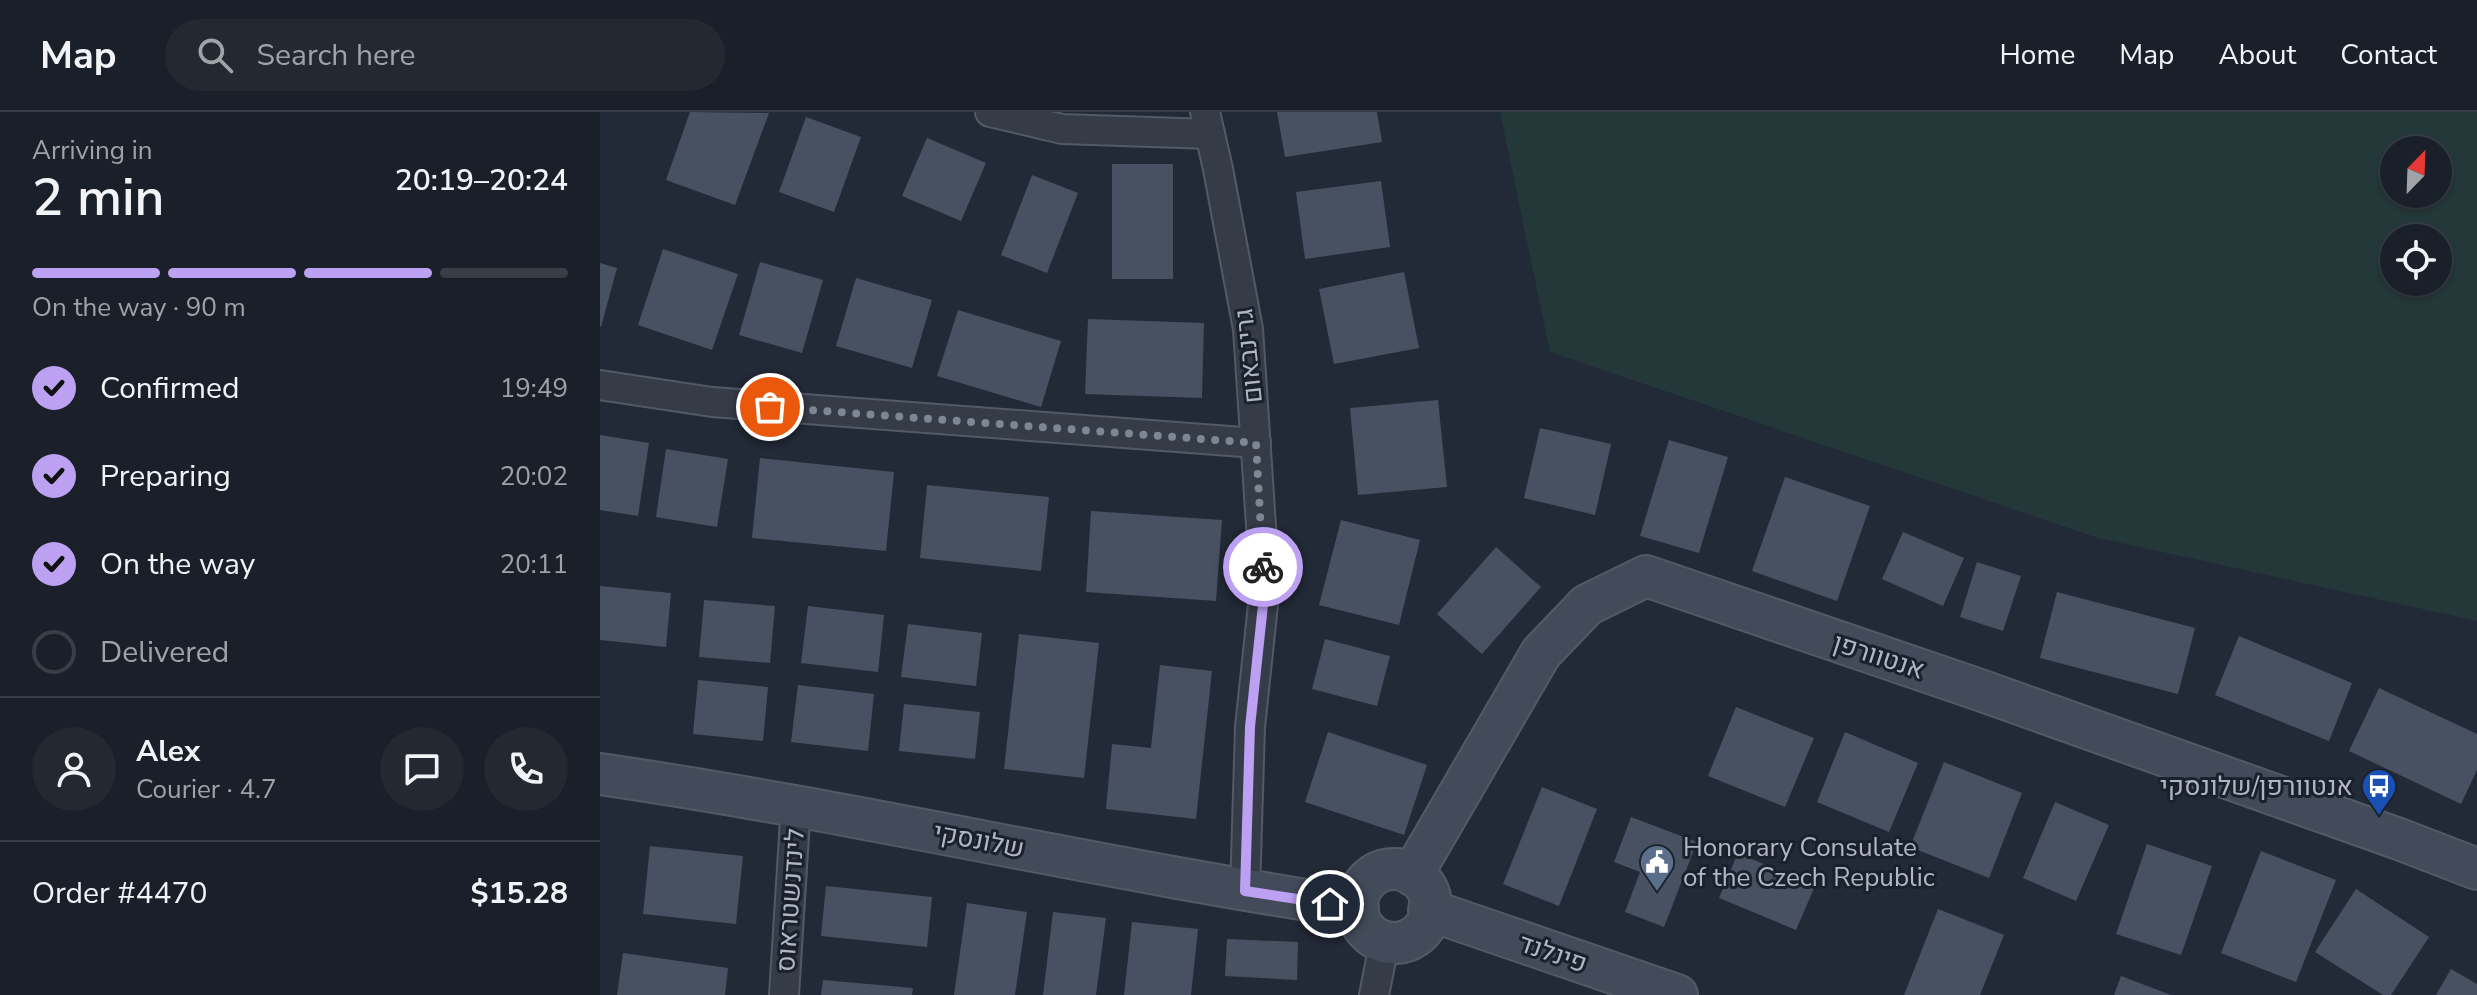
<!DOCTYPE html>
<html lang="en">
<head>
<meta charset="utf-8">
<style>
  body { margin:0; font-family:"Nunito Sans",Heebo,sans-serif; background:#232831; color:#f1f3f6; height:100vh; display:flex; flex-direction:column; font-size:30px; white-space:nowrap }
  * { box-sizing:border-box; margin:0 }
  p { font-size:26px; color:#9fa3a8 }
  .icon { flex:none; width:44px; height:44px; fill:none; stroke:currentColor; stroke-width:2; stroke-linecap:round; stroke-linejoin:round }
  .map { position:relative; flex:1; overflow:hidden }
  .side { display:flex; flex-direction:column; background:#1a2029; width:600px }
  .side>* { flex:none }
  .needle { width:52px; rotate:23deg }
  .controls { position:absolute; left:1780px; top:24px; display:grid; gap:16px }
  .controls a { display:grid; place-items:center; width:72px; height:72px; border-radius:50%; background:#1a2029; box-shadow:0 2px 6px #0004,0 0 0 2px #383e46; font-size:40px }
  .pin { position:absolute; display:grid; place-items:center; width:68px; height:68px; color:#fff; margin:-34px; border:4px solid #fff; border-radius:50%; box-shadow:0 2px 8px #0007 }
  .courier { position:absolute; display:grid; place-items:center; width:80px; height:80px; margin:-40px; border:6px solid #bca0f2; border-radius:50%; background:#fff; color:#222; box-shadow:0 2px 10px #0007 }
  .overview em { font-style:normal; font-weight:600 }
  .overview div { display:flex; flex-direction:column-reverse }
  .overview { display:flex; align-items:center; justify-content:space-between; height:136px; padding:0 32px }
  h1 { font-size:52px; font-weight:600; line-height:60px }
  .bar { display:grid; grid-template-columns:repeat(4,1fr); gap:12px 8px; align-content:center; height:96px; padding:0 32px }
  .bar i { height:10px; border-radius:6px; background:#383e46 }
  .bar .on { background:#bca0f2 }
  .bar p { grid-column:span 4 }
  .line { display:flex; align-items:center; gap:20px; padding:0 32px; border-top:2px solid #383e46 }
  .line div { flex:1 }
  .round { display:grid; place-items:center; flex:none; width:84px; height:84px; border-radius:42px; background:#232831 }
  ol { padding:0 32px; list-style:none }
  li { display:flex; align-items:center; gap:24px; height:88px }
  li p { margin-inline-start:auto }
  li .icon { padding:8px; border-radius:50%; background:#bca0f2; color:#111; stroke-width:4 }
  li:last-child { color:#9fa3a8 }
  li i { width:44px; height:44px; border:4px solid #383e46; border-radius:50% }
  header { display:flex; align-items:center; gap:48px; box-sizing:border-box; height:112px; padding:0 40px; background:#1a2029; border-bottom:2px solid #383e46 }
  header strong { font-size:38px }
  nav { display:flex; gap:44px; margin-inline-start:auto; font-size:28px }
  .search { width:560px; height:72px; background:#232831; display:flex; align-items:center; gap:20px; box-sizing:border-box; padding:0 28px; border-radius:44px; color:#9fa3a8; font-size:30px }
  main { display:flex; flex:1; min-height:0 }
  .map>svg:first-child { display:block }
  .green { fill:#243739; fill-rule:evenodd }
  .building { fill:#485161 }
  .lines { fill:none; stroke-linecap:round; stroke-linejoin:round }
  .street-casing { stroke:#535965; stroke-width:32 }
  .secondary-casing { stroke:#535965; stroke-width:44 }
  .street { stroke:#353c47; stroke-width:28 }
  .secondary { stroke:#434b5a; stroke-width:40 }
  .done { stroke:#7e8593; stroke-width:8; stroke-dasharray:0 14.4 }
  .route { stroke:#bca0f2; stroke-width:10 }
  .labels { text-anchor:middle; stroke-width:6; stroke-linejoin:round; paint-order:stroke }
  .street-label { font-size:26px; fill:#b0b6c4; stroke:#1a212c }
  .poi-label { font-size:26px; fill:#b0b6c4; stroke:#1a212c; text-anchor:end }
</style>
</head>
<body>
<header>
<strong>Map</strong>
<div class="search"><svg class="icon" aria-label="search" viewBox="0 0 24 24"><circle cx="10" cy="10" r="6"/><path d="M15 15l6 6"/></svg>Search here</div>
<nav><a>Home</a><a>Map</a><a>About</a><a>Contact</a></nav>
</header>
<main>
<section class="side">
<div class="overview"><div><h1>2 min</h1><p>Arriving in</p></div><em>20:19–20:24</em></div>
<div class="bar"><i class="on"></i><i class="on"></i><i class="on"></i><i></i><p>On the way · 90 m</p></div>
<ol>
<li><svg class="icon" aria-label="check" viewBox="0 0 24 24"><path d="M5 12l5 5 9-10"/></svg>Confirmed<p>19:49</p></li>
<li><svg class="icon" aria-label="check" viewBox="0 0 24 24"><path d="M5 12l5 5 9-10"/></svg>Preparing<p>20:02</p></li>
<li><svg class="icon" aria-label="check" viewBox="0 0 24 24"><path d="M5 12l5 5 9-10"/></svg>On the way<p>20:11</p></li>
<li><i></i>Delivered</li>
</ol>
<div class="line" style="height:144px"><a class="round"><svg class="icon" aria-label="person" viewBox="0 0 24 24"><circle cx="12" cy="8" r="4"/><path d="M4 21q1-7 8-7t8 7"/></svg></a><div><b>Alex</b><p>Courier · 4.7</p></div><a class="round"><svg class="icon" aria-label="chat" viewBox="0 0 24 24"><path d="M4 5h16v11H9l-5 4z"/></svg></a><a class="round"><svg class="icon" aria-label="phone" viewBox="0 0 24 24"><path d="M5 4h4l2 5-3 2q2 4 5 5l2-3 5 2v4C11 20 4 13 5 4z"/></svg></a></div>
<div class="line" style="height:104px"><div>Order #4470</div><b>$15.28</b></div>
</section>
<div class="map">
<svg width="1877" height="883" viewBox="0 0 1877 883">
  <rect width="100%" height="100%" fill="#222a37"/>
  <path class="green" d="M900 0H1877V509L1498 426 950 240ZM1794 38H1838V82H1794ZM1794 126H1838V170H1794Z"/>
  <g class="building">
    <path d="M90 0 169 1 135 93 66 68Z"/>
    <path d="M677 0H777L782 30 685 45Z"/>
    <path d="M206 5 261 25 234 100 179 80Z"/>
    <path d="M327 26 386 51 361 109 302 84Z"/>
    <rect x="512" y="52" width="61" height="115"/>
    <path d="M432 63 478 81 447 161 401 143Z"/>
    <path d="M781 69 790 135 705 147 696 80Z"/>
    <path d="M63 137 138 162 112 238 38 213Z"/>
    <path d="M160 150 223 168 202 241 139 223Z"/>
    <path d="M0 151 17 156 1 215 0 214Z"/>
    <path d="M804 160 819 236 734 252 719 177Z"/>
    <path d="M256 166 332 188 312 256 236 234Z"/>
    <path d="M358 198 461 229 441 295 337 264Z"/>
    <path d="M488 207 604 211 602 286 485 282Z"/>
    <path d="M838 288 847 375 758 383 750 296Z"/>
    <path d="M940 316 1011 332 995 403 924 386Z"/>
    <path d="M0 323 49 331 38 404 0 398Z"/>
    <path d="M1069 328 1128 345 1099 441 1040 424Z"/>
    <path d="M66 337 128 347 117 415 56 405Z"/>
    <path d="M160 346 294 360 286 439 152 426Z"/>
    <path d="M1185 365 1270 394 1237 489 1152 459Z"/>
    <path d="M327 373 449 385 441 459 320 446Z"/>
    <path d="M491 399 622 408 616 489 486 480Z"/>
    <path d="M741 408 820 428 799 513 719 493Z"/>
    <path d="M1303 420 1364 446 1343 494 1282 467Z"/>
    <path d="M896 435 941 475 882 542 837 502Z"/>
    <path d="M1377 450 1421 464 1403 519 1360 505Z"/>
    <path d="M0 474 71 481 66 535 0 528Z"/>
    <path d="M1457 480 1595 516 1578 582 1440 546Z"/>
    <path d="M104 488 175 494 170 551 99 545Z"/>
    <path d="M208 494 284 503 278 560 201 551Z"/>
    <path d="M308 512 382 521 376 574 301 565Z"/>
    <path d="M419 522 499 531 484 666 404 657Z"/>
    <path d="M1639 524 1752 571 1729 629 1615 583Z"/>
    <path d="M725 527 790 544 777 594 712 577Z"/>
    <path d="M560 553 612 559 596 707 506 697 512 632 551 636Z"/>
    <path d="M98 568 168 575 163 629 93 622Z"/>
    <path d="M198 573 274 582 268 639 191 630Z"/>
    <path d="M1779 576 1877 622V658L1861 692 1749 639Z"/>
    <path d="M304 592 380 600 375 647 299 639Z"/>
    <path d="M1136 595 1214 626 1185 695 1108 664Z"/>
    <path d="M728 620 827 653 804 723 705 690Z"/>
    <path d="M1245 620 1318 651 1289 720 1217 690Z"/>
    <path d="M1344 650 1422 681 1389 766 1310 735Z"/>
    <path d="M942 675 997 697 959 794 903 772Z"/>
    <path d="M1455 690 1509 713 1476 789 1423 766Z"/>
    <path d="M1031 705 1097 730 1064 815 1025 800 1040 760 1014 750Z"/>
    <path d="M1547 732 1612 754 1581 843 1516 822Z"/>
    <path d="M50 734 143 744 136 812 43 802Z"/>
    <path d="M1661 739 1736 768 1696 870 1621 841Z"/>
    <path d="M1138 741 1215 774 1196 818 1119 786Z"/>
    <path d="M226 774 332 785 327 835 221 824Z"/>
    <path d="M1756 777 1829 825 1791 883H1783L1715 840Z"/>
    <path d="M367 791 427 800 415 883H354Z"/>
    <path d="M1338 797 1404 823 1380 883H1304Z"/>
    <path d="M453 800 506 806 496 883H443Z"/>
    <path d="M532 810 598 817 591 883H524Z"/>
    <path d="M627 827 698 830 697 868 625 864Z"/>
    <path d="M23 841 128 856 125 883H17Z"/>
    <path d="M1851 857 1877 872V883H1836Z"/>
    <path d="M1521 864 1571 883H1514Z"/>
    <path d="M223 868 313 876 312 883H221Z"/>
  </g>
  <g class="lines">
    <g class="street-casing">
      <g id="street">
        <path d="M390 0 462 17 610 22"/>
        <path d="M605 0 618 57 648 217 665 474 650 615 645 779"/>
        <path d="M0 273 112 290 656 331"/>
        <path d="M184 883 196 692"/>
        <path d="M774 883 785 828"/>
      </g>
    </g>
    <g class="secondary-casing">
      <g id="secondary">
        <path d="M0 662C254 699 504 758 758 796"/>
        <circle cx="794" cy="794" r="37"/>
        <path d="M812 763 941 541 987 493 1046 464 1377 577 1799 727 1877 757"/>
        <path d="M829 798 1077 883"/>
      </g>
    </g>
    <use href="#street" class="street"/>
    <use href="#secondary" class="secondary"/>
  </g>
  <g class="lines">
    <path class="done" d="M170 295 656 331 663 455"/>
    <path class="route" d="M663 455 665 474 650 615 645 779 730 792"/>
  </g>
  <defs>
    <g id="bus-pin" transform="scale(1.8)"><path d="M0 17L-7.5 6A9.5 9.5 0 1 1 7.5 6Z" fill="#1a4fb4" stroke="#1a212c"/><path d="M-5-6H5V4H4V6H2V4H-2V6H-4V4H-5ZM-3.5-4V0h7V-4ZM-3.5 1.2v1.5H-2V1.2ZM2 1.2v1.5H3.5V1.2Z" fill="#fff"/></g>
    <g id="civic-pin" transform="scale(1.8)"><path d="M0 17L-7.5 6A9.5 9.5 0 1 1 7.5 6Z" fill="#5c6f8a" stroke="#1a212c"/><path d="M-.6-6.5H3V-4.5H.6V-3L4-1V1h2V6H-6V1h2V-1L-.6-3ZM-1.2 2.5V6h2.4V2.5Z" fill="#fff"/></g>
  </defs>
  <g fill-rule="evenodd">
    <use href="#bus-pin" x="1779" y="674"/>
    <use href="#civic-pin" x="1057" y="750"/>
  </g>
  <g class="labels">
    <g class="street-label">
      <text transform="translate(648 244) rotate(-96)" y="9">גרינבאום</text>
      <text transform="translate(1279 544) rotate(18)" y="9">אנטוורפן</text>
      <text transform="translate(379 728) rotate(11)" y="9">שלונסקי</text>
      <text transform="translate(190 788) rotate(-86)" y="9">לינדנשטראוס</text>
      <text transform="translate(953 841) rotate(19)" y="9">פינלנד</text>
    </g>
    <g class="poi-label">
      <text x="1753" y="683">אנטוורפן/שלונסקי</text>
      <text x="1083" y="744" text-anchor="start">Honorary Consulate<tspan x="1083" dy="30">of the Czech Republic</tspan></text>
    </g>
  </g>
</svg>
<div class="controls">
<a><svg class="needle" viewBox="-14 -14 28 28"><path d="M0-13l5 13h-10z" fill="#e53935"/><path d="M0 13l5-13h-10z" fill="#9fa3a8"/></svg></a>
<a><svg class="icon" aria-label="locate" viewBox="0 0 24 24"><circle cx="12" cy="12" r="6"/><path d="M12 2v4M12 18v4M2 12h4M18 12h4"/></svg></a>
</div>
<div class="pin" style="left:170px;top:295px;background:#ea580c"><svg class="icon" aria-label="bag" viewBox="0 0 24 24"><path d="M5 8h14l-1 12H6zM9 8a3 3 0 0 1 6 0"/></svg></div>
<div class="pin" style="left:730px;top:792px;background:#1f2937"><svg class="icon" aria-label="home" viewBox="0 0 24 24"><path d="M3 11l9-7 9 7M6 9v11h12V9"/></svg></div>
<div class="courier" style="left:663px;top:455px"><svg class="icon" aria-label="bike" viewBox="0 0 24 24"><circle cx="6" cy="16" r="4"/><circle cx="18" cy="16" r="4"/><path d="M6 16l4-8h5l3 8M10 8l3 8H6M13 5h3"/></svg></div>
</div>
</main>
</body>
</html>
